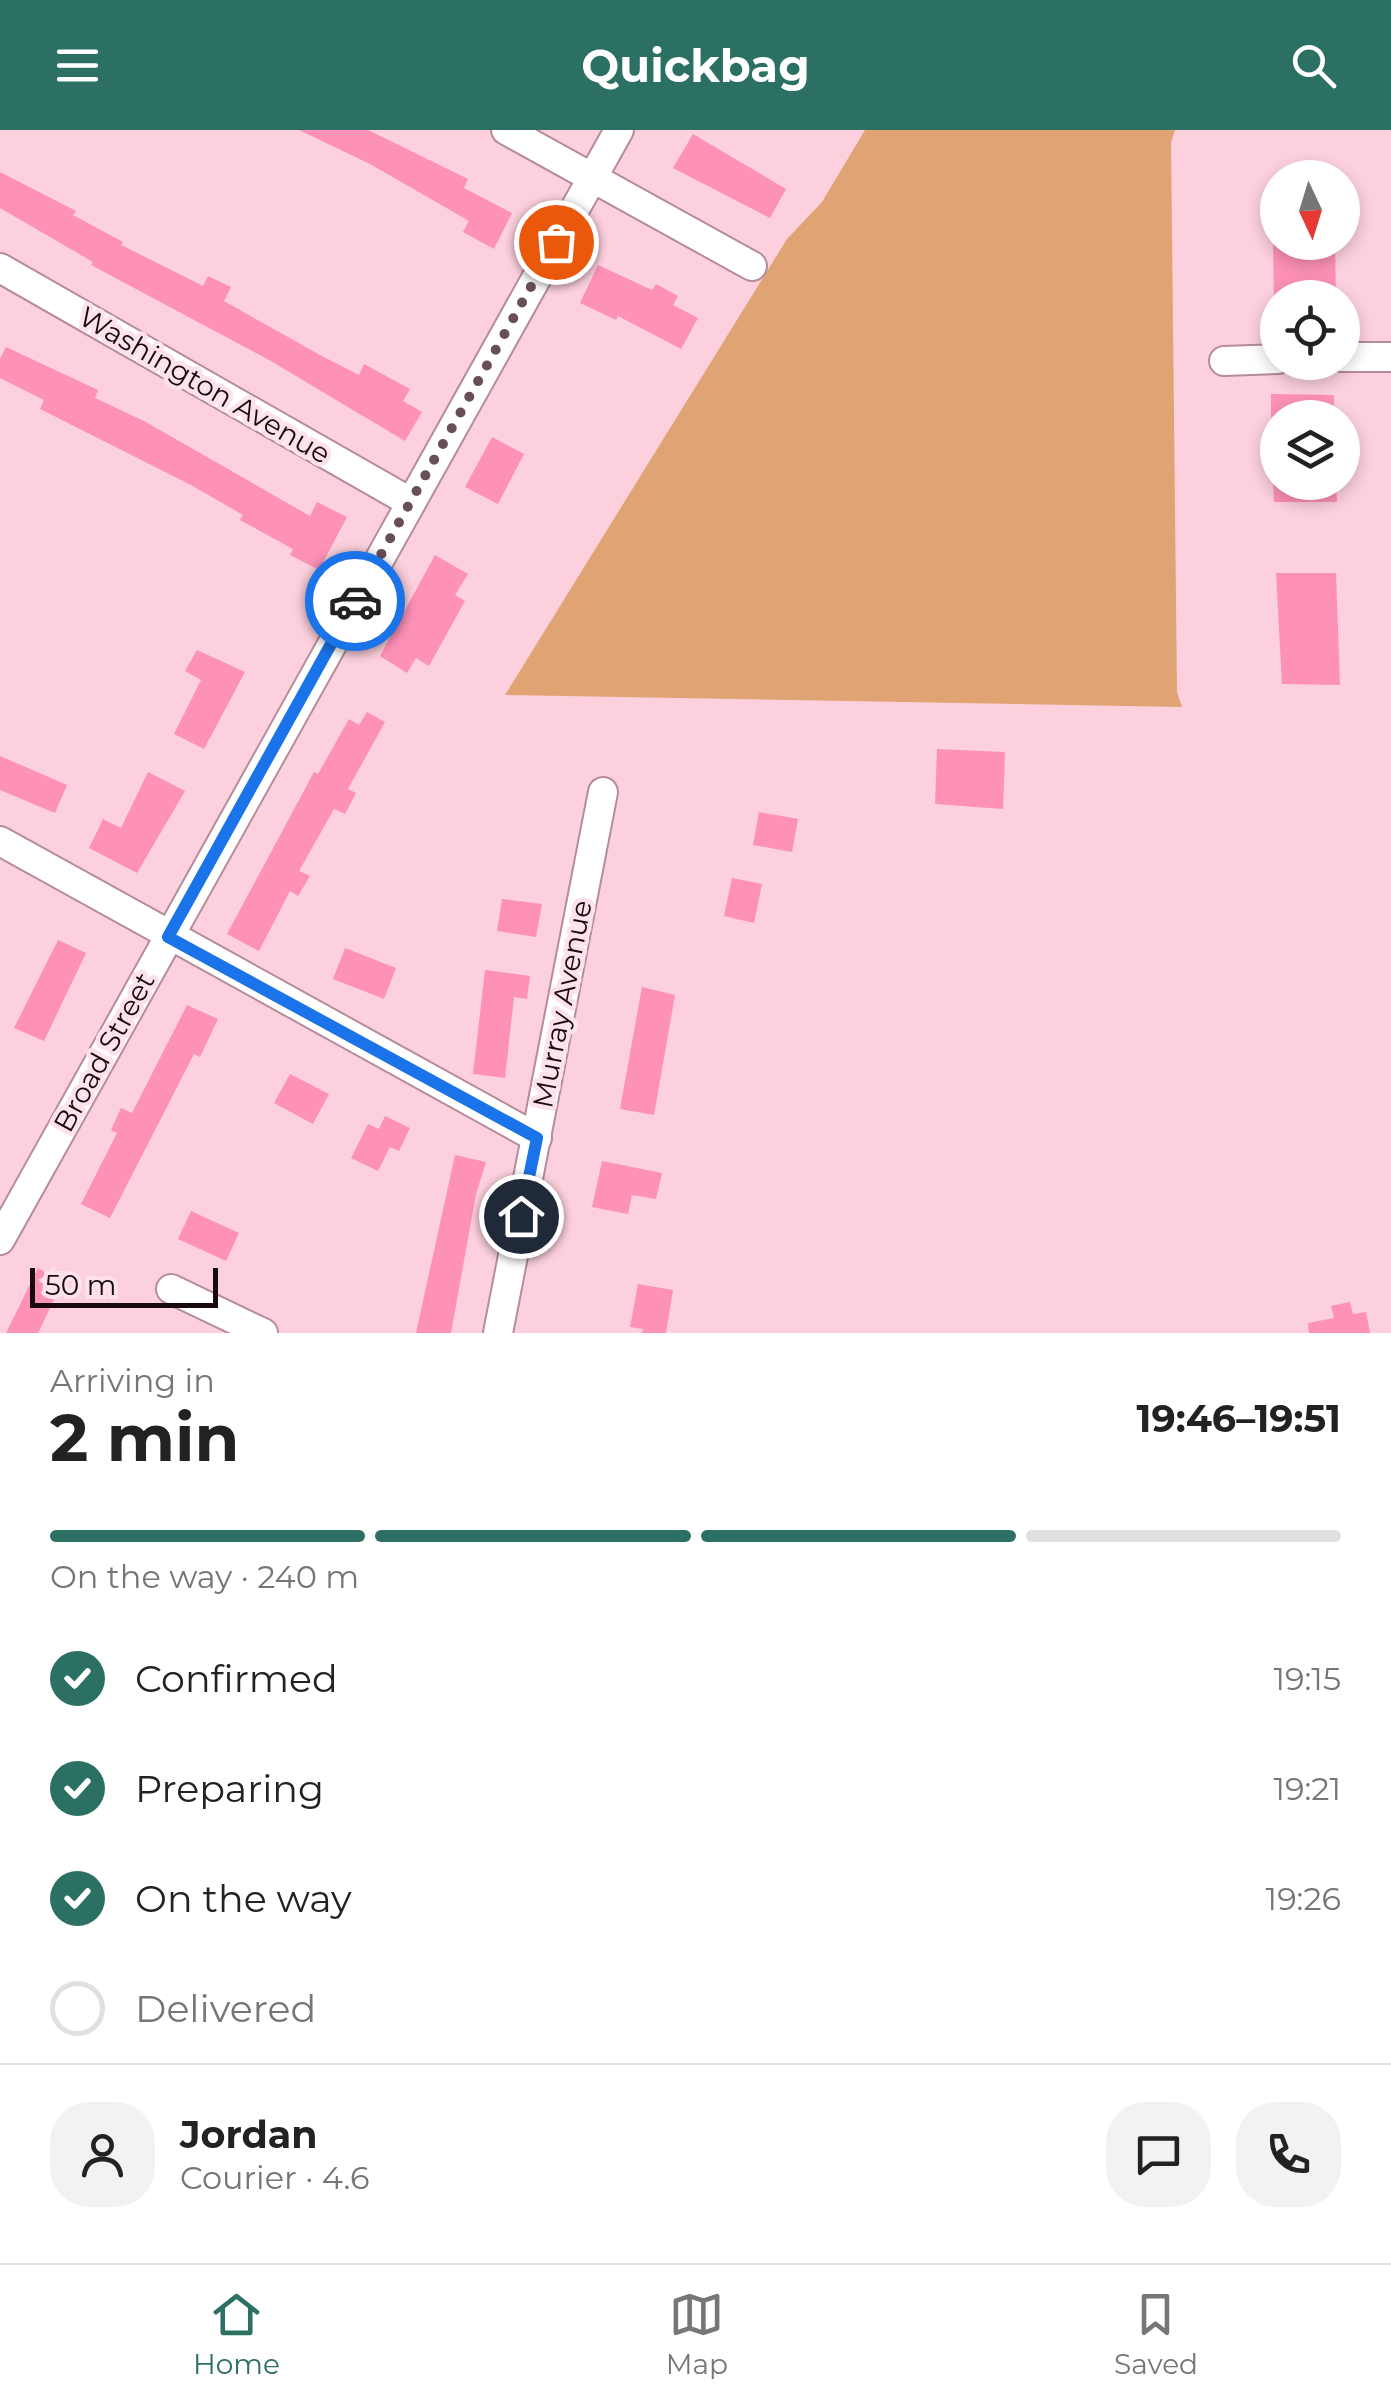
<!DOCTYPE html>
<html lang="en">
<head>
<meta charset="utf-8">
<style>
  body { margin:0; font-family:Montserrat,sans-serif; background:#f2f2f2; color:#222; height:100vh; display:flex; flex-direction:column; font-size:38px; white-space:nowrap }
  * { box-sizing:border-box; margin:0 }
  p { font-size:32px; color:#767676 }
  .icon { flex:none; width:55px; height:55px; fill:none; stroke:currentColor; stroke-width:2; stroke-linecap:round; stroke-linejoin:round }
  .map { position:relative; height:1203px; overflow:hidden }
  .drawer { display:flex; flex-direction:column; background:#fff; flex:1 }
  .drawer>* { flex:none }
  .needle { width:65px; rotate:176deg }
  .buttons { position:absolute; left:1260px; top:30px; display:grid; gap:20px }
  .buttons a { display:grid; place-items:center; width:100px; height:100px; border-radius:50%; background:#fff; box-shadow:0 5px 15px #0003; font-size:50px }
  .scale { position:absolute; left:30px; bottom:25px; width:188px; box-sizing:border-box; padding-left:10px; border:5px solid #180a0f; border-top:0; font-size:28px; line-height:35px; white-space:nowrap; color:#180a0f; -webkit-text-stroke:8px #fee2ea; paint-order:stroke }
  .pin { position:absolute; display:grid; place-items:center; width:85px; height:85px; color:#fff; margin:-42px; border:5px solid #fff; border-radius:50%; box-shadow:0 2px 10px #0007 }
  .courier { position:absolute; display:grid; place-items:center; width:100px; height:100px; margin:-50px; border:8px solid #1a73e8; border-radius:50%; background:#fff; color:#222; box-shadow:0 2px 12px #0007 }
  .overview em { font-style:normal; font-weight:700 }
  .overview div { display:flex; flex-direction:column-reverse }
  .overview { display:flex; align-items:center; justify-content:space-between; height:170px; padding:0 50px }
  h1 { font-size:65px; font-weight:700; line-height:75px }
  .bar { display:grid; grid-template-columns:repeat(4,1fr); gap:15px 10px; align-content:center; height:120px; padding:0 50px }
  .bar i { height:12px; border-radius:8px; background:#e0e0e0 }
  .bar .active { background:#2c7063 }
  .bar p { grid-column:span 4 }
  .line { display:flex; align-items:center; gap:25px; padding:0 50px; border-top:2px solid #e0e0e0 }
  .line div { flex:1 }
  .round { display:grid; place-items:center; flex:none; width:105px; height:105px; border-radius:40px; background:#f2f2f2 }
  ol { padding:0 50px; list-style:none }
  li { display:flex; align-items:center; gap:30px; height:110px }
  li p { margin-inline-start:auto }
  li .icon { padding:10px; border-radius:50%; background:#2c7063; color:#fff; stroke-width:4 }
  li:last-child { color:#767676 }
  li i { width:55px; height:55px; border:5px solid #e0e0e0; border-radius:50% }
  header { display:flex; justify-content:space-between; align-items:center; height:130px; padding:0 50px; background:#2c7063; color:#fff; font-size:45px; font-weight:700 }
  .dock { display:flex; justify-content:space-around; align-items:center; height:140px; border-top:2px solid #e0e0e0; background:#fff; font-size:28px; color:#767676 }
  .dock a { display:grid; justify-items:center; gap:5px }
  .dock .active { color:#2c7063 }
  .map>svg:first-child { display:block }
  .green { fill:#e0a373 }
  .building { fill:#fd91b7 }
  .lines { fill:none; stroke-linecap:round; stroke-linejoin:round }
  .minor-casing { stroke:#b68c99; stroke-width:32 }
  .minor { stroke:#fff; stroke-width:28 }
  .done { stroke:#684f57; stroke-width:10; stroke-dasharray:0 18 }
  .route { stroke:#1a73e8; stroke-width:12 }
  .labels { text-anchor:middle; stroke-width:9; stroke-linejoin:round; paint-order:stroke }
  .street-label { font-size:28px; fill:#180a0f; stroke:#fee2ea }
</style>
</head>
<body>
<header><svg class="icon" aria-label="menu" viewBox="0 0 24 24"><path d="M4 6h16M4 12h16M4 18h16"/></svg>Quickbag<svg class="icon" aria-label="search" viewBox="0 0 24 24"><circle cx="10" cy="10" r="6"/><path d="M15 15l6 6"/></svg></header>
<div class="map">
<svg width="1391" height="1203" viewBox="0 0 1391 1203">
  <rect width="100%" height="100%" fill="#fcd0dd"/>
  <path class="green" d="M865 0H1175L1171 12 1177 562 1182 577 505 565 787 109 822 72Z"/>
  <g class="building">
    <path d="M299 0H368L468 49 464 58 512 83 494 119 463 102 469 91 370 34Z"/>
    <path d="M693 4 786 59 770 88 673 38Z"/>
    <path d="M0 42 76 81 73 85 123 112 121 115 203 156 208 146 231 157 224 171 320 225 359 245 364 234 410 259 403 271 422 282 405 311 269 230 91 135 93 132 0 78Z"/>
    <path d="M1273 112H1335L1336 168H1274Z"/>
    <path d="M598 135 652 160 656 154 678 166 673 175 698 188 681 219 618 186 616 190 580 173Z"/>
    <path d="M6 217 98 260 95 268 144 291 310 386 317 372 347 387 319 440 290 425 293 419 240 390 243 385 191 355 40 279 44 270 0 248V229Z"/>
    <path d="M1271 264 1334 265V288H1271Z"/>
    <path d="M492 307 524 324 498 374 465 357Z"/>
    <path d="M1273 352H1336L1337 372H1274Z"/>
    <path d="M435 425 468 444 455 465 465 471 429 536 416 528 407 543 380 526Z"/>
    <path d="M1276 443H1336L1340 555 1282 554Z"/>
    <path d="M197 520 245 542 204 619 174 604 201 550 185 541Z"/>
    <path d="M367 582 385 592 348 659 356 663 345 684 334 679 299 741 310 746 298 766 290 761 259 821 227 804 314 642 318 644 349 589 359 595Z"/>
    <path d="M937 619 1005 622 1003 679 935 674Z"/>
    <path d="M0 626 67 655 55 683 0 660Z"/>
    <path d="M148 642 185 661 137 743 89 718 103 689 121 698Z"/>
    <path d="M759 682 798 689 792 722 753 715Z"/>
    <path d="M732 748 762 754 754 793 724 786Z"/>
    <path d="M502 769 542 774 536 807 497 801Z"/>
    <path d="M58 810 86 823 44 911 14 898Z"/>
    <path d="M345 818 396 838 384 869 333 849Z"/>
    <path d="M485 840 530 846 527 869 514 867 505 948 473 944Z"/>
    <path d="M642 857 675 865 654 985 620 979Z"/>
    <path d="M187 875 218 889 200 927 194 924 110 1088 81 1074 117 1003 111 1000 121 978 132 983Z"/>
    <path d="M290 944 329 964 313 994 274 973Z"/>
    <path d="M385 986 410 998 399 1021 390 1017 378 1041 351 1028 368 994 379 999Z"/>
    <path d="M455 1025 486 1032 476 1064 451 1203H416Z"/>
    <path d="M602 1031 662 1043 656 1069 632 1065 628 1084 592 1077Z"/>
    <path d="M191 1081 239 1103 226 1131 178 1109Z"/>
    <path d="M38 1138 63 1151 38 1203H6Z"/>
    <path d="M638 1154 673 1160 666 1203H642L643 1199 630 1197Z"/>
    <path d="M1350 1172 1353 1184 1366 1182 1370 1203H1309L1308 1193 1334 1188 1331 1176Z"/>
  </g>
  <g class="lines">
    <g class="minor-casing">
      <g id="minor">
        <path d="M506 0 752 136"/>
        <path d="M0 138 410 372"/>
        <path d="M1342 227H1391"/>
        <path d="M1224 231 1278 229"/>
        <path d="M0 711 537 1008"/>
        <path d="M0 1110 619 0"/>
        <path d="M171 1159 263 1203"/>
        <path d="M498 1203 603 662"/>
      </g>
    </g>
    <use href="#minor" class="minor"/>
  </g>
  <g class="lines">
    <path class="done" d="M355 471 556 112"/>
    <path class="route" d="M355 471 168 807 537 1008 521 1086"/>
  </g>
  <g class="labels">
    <g class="street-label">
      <text transform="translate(205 255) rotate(30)" y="10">Washington Avenue</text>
      <text transform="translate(562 874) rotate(-79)" y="10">Murray Avenue</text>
      <text transform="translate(104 922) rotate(-61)" y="10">Broad Street</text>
    </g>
  </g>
</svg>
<div class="buttons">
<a><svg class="needle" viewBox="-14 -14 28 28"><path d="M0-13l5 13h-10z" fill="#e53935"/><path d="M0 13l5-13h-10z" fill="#767676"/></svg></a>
<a><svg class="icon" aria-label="locate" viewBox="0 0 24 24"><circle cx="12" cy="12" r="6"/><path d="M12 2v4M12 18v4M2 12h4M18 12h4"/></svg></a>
<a><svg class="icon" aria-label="layers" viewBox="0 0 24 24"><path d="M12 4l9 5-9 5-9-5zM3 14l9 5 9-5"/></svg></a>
</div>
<div class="scale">50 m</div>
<div class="pin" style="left:556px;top:112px;background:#ea580c"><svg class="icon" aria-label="bag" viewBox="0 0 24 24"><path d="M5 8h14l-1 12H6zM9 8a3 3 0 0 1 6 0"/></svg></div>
<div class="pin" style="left:521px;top:1086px;background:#1f2937"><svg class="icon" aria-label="home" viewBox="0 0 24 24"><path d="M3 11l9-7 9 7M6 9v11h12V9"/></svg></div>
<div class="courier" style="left:355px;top:471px"><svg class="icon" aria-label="car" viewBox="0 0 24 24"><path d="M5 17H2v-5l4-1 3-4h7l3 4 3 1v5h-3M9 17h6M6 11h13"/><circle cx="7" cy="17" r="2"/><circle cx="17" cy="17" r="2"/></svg></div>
</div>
<section class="drawer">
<div class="overview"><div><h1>2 min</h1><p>Arriving in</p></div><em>19:46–19:51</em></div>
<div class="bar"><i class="active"></i><i class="active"></i><i class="active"></i><i></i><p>On the way · 240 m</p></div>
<ol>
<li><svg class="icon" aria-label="check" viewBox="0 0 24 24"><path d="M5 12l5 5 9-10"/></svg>Confirmed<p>19:15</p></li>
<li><svg class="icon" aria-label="check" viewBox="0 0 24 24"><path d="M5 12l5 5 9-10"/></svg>Preparing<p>19:21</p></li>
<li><svg class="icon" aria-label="check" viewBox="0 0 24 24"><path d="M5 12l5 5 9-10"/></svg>On the way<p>19:26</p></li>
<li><i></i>Delivered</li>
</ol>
<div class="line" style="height:180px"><a class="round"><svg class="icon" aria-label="person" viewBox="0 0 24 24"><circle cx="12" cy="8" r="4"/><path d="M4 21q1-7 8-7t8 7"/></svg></a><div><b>Jordan</b><p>Courier · 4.6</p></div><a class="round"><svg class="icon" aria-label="chat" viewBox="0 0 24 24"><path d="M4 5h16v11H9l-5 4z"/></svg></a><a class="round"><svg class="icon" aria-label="phone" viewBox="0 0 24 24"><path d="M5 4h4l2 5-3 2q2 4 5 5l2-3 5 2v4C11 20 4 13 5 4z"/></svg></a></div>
</section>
<nav class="dock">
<a class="active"><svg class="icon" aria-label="home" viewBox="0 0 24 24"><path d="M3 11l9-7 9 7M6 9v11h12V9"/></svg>Home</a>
<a><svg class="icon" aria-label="map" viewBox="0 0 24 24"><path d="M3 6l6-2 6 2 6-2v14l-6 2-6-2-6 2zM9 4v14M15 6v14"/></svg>Map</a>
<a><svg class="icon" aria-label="saved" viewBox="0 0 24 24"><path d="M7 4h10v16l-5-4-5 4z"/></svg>Saved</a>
</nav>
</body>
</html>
